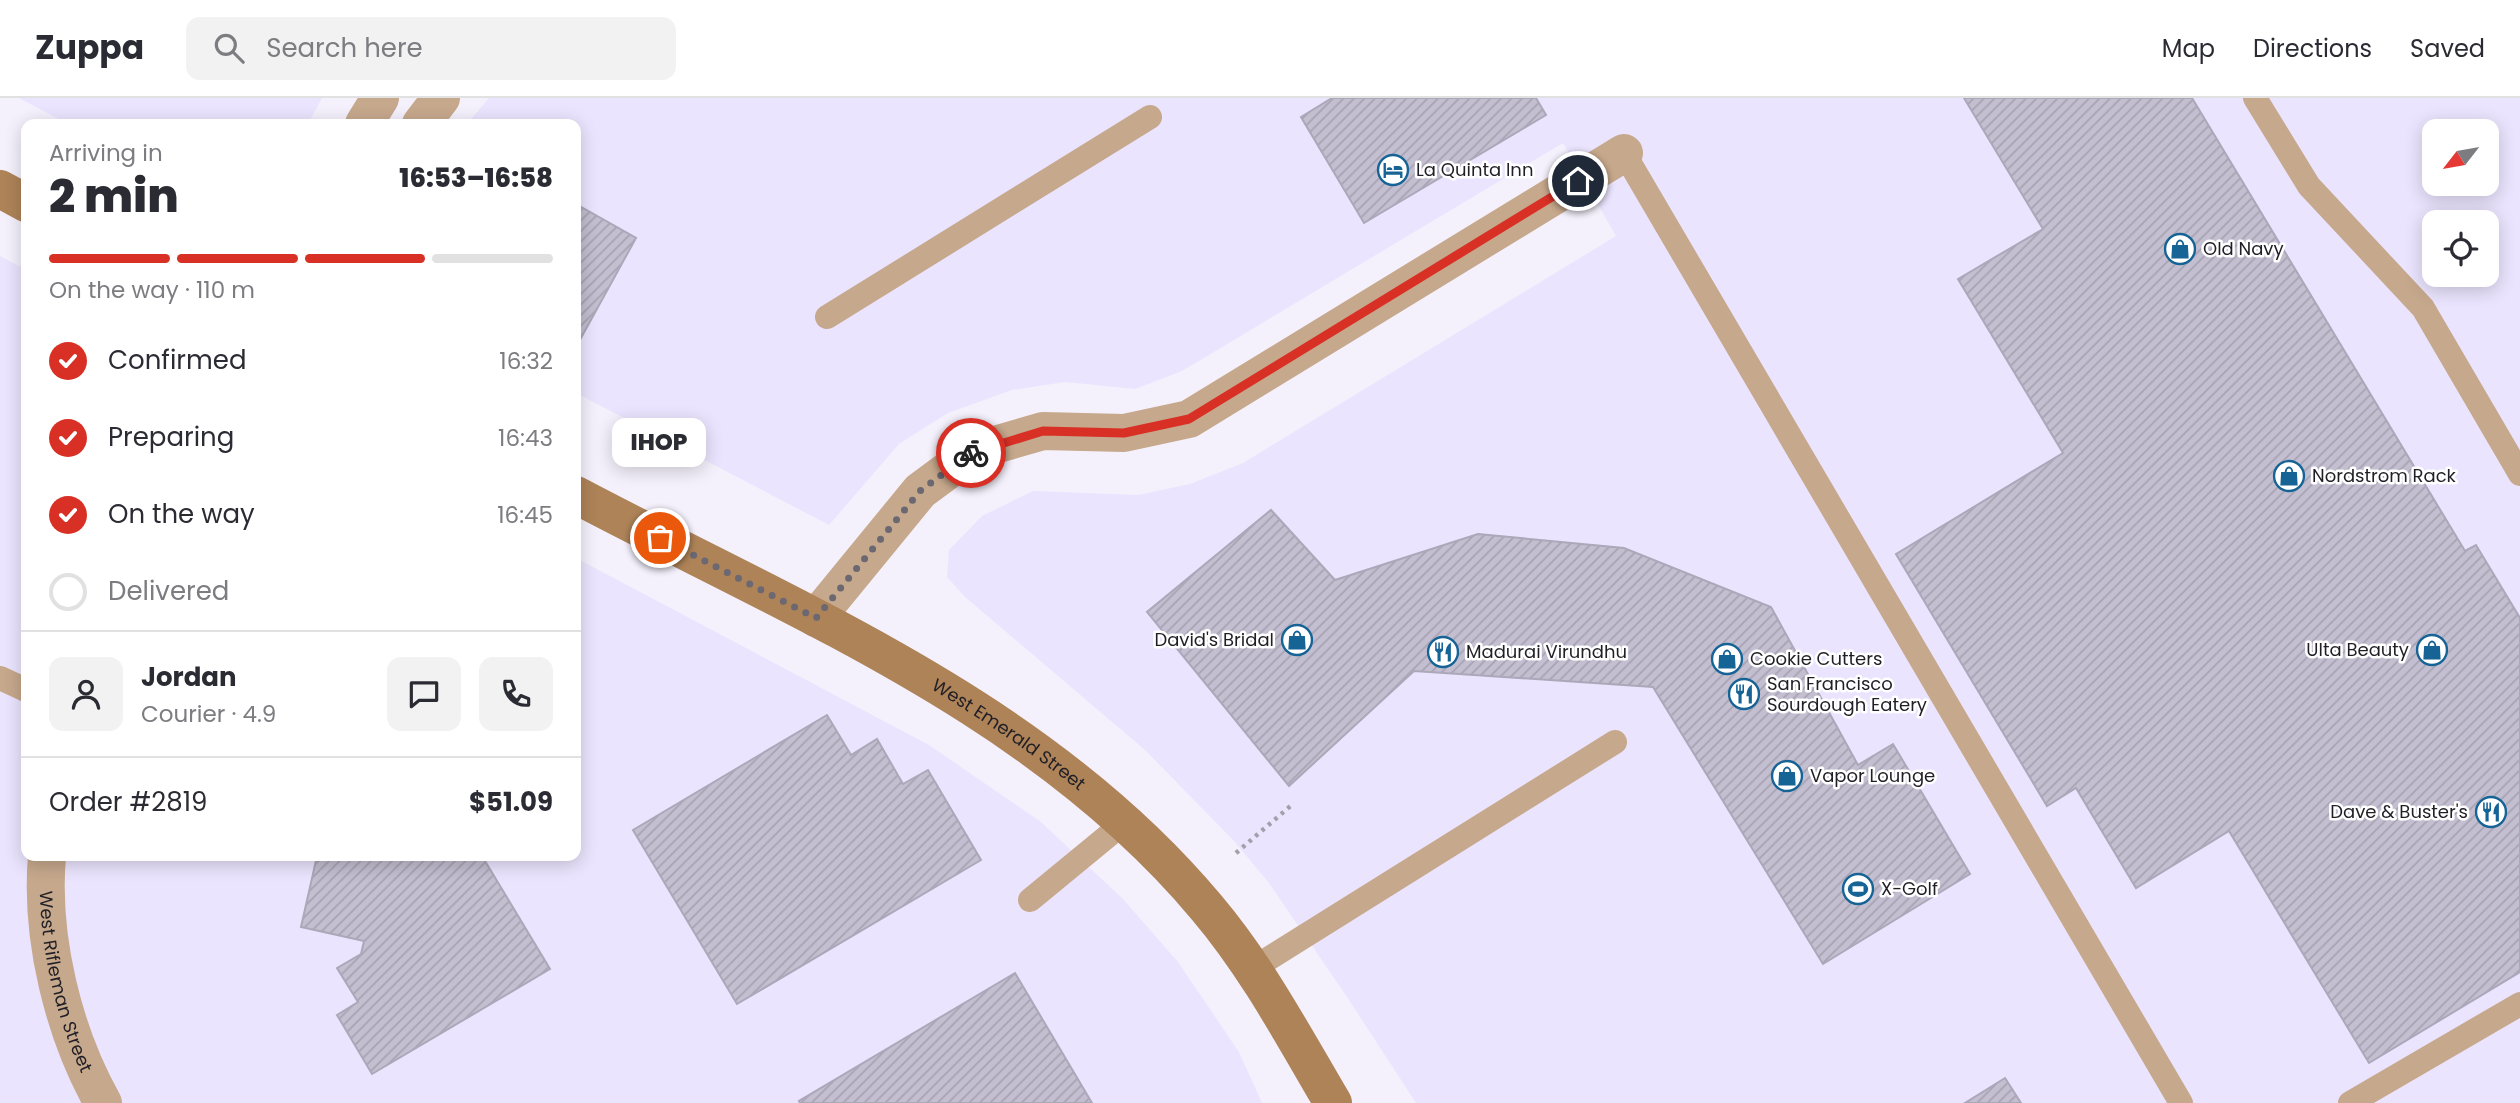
<!DOCTYPE html>
<html lang="en">
<head>
<meta charset="utf-8">
<style>
  body { margin:0; font-family:Poppins,sans-serif; background:#f2f2f3; color:#2b2b33; height:100vh; display:flex; flex-direction:column; font-size:26px; white-space:nowrap }
  * { box-sizing:border-box; margin:0 }
  p { font-size:23px; color:#7c7c81 }
  .icon { flex:none; width:38px; height:38px; fill:none; stroke:currentColor; stroke-width:2; stroke-linecap:round; stroke-linejoin:round }
  .map { position:relative; flex:1; overflow:hidden }
  .details { position:absolute; left:21px; top:21px; width:560px; height:742px; display:flex; flex-direction:column; background:#fff; border-radius:14px; box-shadow:0 4px 18px #0003 }
  .details>* { flex:none }
  .needle { width:46px; rotate:239deg }
  .fabs { position:absolute; left:2422px; top:21px; display:grid; gap:14px }
  .fabs a { display:grid; place-items:center; width:77px; height:77px; border-radius:14px; background:#fff; box-shadow:0 4px 18px #0003; font-size:35px }
  .pin { position:absolute; display:grid; place-items:center; width:60px; height:60px; color:#fff; margin:-30px; border:4px solid #fff; border-radius:50%; box-shadow:0 2px 7px #0007 }
  .courier { position:absolute; display:grid; place-items:center; width:70px; height:70px; margin:-35px; border:5px solid #d93025; border-radius:50%; background:#fff; color:#222; box-shadow:0 2px 9px #0007 }
  .bubble { position:absolute; height:49px; border-radius:14px; background:#fff; box-shadow:0 4px 18px #0003; font-size:23px; font-weight:800; line-height:49px; text-align:center }
  .headline em { font-style:normal; font-weight:800 }
  .headline div { display:flex; flex-direction:column-reverse }
  .headline { display:flex; align-items:center; justify-content:space-between; height:119px; padding:0 28px }
  h1 { font-size:46px; font-weight:800; line-height:52px }
  .bar { display:grid; grid-template-columns:repeat(4,1fr); gap:10px 7px; align-content:center; height:84px; padding:0 28px }
  .bar i { height:9px; border-radius:5px; background:#e1e1e2 }
  .bar .active { background:#d93025 }
  .bar p { grid-column:span 4 }
  .line { display:flex; align-items:center; gap:18px; padding:0 28px; border-top:2px solid #e1e1e2 }
  .line div { flex:1 }
  .round { display:grid; place-items:center; flex:none; width:74px; height:74px; border-radius:14px; background:#f2f2f3 }
  ol { padding:0 28px; list-style:none }
  li { display:flex; align-items:center; gap:21px; height:77px }
  li p { margin-inline-start:auto }
  li .icon { padding:7px; border-radius:50%; background:#d93025; color:#fff; stroke-width:4 }
  li:last-child { color:#7c7c81 }
  li i { width:38px; height:38px; border:4px solid #e1e1e2; border-radius:50% }
  header { display:flex; align-items:center; gap:42px; box-sizing:border-box; height:98px; padding:0 35px; background:#fff; border-bottom:2px solid #e1e1e2 }
  header strong { font-size:33px }
  nav { display:flex; gap:38px; margin-inline-start:auto; font-size:24px }
  .search { width:490px; height:63px; background:#f2f2f3; display:flex; align-items:center; gap:18px; box-sizing:border-box; padding:0 24px; border-radius:14px; color:#7c7c81; font-size:26px }
  .map>svg:first-child { display:block }
  .built { fill:#ebe4fe; fill-rule:evenodd }
  .building { fill:url(#building-hatch); stroke:#aca7b9; stroke-width:2 }
  .lines { fill:none; stroke-linecap:round; stroke-linejoin:round }
  .path { stroke:#a3a0a9; stroke-width:4.5; stroke-dasharray:3.5 5; stroke-linecap:butt }
  .service { stroke:#c6a88c; stroke-width:24 }
  .minor { stroke:#c6a88c; stroke-width:38 }
  .tertiary { stroke:#c6a88c; stroke-width:38 }
  .secondary { stroke:#ae8358; stroke-width:38 }
  .done { stroke:#6b6871; stroke-width:7; stroke-dasharray:0 12.6 }
  .route { stroke:#d93025; stroke-width:9 }
  .labels { text-anchor:middle; stroke-width:5; stroke-linejoin:round; paint-order:stroke }
  .poi-label { font-size:18px; fill:#211f26; stroke:#fff; text-anchor:start }
  .street-label { font-size:18px; fill:#211f26; stroke:#fff }
</style>
</head>
<body>
<header>
<strong>Zuppa</strong>
<div class="search"><svg class="icon" aria-label="search" viewBox="0 0 24 24"><circle cx="10" cy="10" r="6"/><path d="M15 15l6 6"/></svg>Search here</div>
<nav><a>Map</a><a>Directions</a><a>Saved</a></nav>
</header>
<div class="map">
<svg width="2520" height="1005" viewBox="0 0 2520 1005">
  <defs>
    <pattern id="building-hatch" width="6" height="6" patternUnits="userSpaceOnUse" patternTransform="scale(1.75)"><rect width="6" height="6" fill="#c3bed0"/><path d="M-1 1l2-2M0 6l6-6M5 7l2-2" fill="none" stroke="#a7a3b2"/></pattern>
  </defs>
  <rect width="100%" height="100%" fill="#f4f1fc"/>
  <g class="built">
    <path d="M19 0H322L308 26H68Z"/>
    <path d="M489 0H2520V1005H1416L1349 902 1269 785 1234 743 1145 652 965 499 947 479 949 452 982 418 1033 393 1138 397 1190 386 1243 365 1616 138 1563 45 1182 273 1135 291 1065 284 1012 292 948 315 899 346 829 427 576 295V26H467ZM2434 33H2487V86H2434ZM2434 124H2487V177H2434Z"/>
    <path d="M0 158 26 172V758H576V460L929 647 1041 724 1123 801 1178 864 1239 954 1262 1005H0Z"/>
  </g>
  <g class="building">
    <path d="M1332 0H1536L1546 17 1364 125 1301 19Z"/>
    <path d="M1964 0H2192L2465 453 2476 447 2520 520V874L2369 965 2229 733 2136 790 2076 690 2047 708 1896 456 2063 355 1958 181 2043 131Z"/>
    <path d="M576 106 636 140 576 249Z"/>
    <path d="M1271 412 1335 482 1478 436 1624 450 1771 509 1858 667 1893 646 1970 776 1823 866 1653 589 1414 573 1289 688 1147 514Z"/>
    <path d="M827 617 851 657 877 641 903 686 928 672 981 762 737 906 633 732Z"/>
    <path d="M317 758H482L550 871 372 976 337 917 358 904 337 870 361 856 364 843 301 829Z"/>
    <path d="M1015 875 1092 1005H800L799 1003Z"/>
    <path d="M2005 980 2021 1005H1965Z"/>
  </g>
  <g class="lines">
    <path class="path" d="M1236 755 1294 705"/>
    <g class="service">
      <path d="M2255 0 2309 88 2423 210 2520 376"/>
      <path d="M1624 55 2181 1005"/>
      <path d="M827 219 1150 19"/>
      <path d="M0 580 26 592"/>
      <path d="M1030 802 1126 723"/>
      <path d="M1252 871 1615 644"/>
      <path d="M2350 1005 2520 906"/>
    </g>
    <g class="minor">
      <path d="M364 26 380 0"/>
      <path d="M421 26 441 0"/>
      <path d="M816 520 920 393 974 353 1043 333 1124 335 1189 321 1624 55"/>
    </g>
    <path class="tertiary" id="s1" d="M47 758C40 839 63 934 103 1005"/>
    <g class="secondary">
      <path d="M0 91 26 105"/>
      <path id="s2" d="M576 397C799 515 1041 611 1207 810 1257 869 1294 939 1333 1005"/>
    </g>
  </g>
  <g class="lines">
    <path class="done" d="M660 440 816 520 920 393 971 355"/>
    <path class="route" d="M971 355 1043 333 1124 335 1189 321 1578 83"/>
  </g>
  <defs>
    <g id="hotel-ring" transform="scale(1.575)"><circle r="9.5" fill="#fff" stroke="#166396" stroke-width="1.5"/><path d="M-6-4.5h1.5V1H6V5H4.5V3h-9V5H-6ZM-4 0a1.8 1.8 0 1 1 3.6 0ZM.5 0V-2.5h3Q6-2.5 6 0Z" fill="#166396"/></g>
    <g id="shop-ring" transform="scale(1.575)"><circle r="9.5" fill="#fff" stroke="#166396" stroke-width="1.5"/><path d="M-5-2.5h2.3a2.7 3.5 0 0 1 5.4 0H5L5.5 6h-11ZM-1.5-2.5h3a1.5 2.3 0 0 0-3 0Z" fill="#166396"/></g>
    <g id="restaurant-ring" transform="scale(1.575)"><circle r="9.5" fill="#fff" stroke="#166396" stroke-width="1.5"/><path d="M-5-6h1v4h1v-4h1v4h1v-4h1v5L-1.5 .5V6h-2V.5L-5-1ZM5-6V6H3V1.5H1.5Q1.5-4 5-6Z" fill="#166396"/></g>
    <g id="stadium-ring" transform="scale(1.575)"><circle r="9.5" fill="#fff" stroke="#166396" stroke-width="1.5"/><path d="M0-5a6.5 5 0 1 0 0 10a6.5 5 0 1 0 0-10ZM-3.5-1.8h7v3.6h-7Z" fill="#166396"/></g>
  </defs>
  <g fill-rule="evenodd">
    <use href="#hotel-ring" x="1393" y="72"/>
    <use href="#shop-ring" x="2180" y="151"/>
    <use href="#shop-ring" x="2289" y="378"/>
    <use href="#shop-ring" x="1297" y="542"/>
    <use href="#shop-ring" x="2432" y="552"/>
    <use href="#restaurant-ring" x="1443" y="554"/>
    <use href="#shop-ring" x="1727" y="561"/>
    <use href="#restaurant-ring" x="1744" y="596"/>
    <use href="#shop-ring" x="1787" y="678"/>
    <use href="#restaurant-ring" x="2491" y="714"/>
    <use href="#stadium-ring" x="1858" y="791"/>
  </g>
  <g class="labels">
    <g class="poi-label">
      <text x="1416" y="78">La Quinta Inn</text>
      <text x="2203" y="157">Old Navy</text>
      <text x="2312" y="384">Nordstrom Rack</text>
      <text x="1274" y="548" text-anchor="end">David's Bridal</text>
      <text x="2409" y="558" text-anchor="end">Ulta Beauty</text>
      <text x="1466" y="560">Madurai Virundhu</text>
      <text x="1750" y="567">Cookie Cutters</text>
      <text x="1767" y="592">San Francisco<tspan x="1767" dy="21">Sourdough Eatery</tspan></text>
      <text x="1810" y="684">Vapor Lounge</text>
      <text x="2468" y="720" text-anchor="end">Dave &amp; Buster's</text>
      <text x="1881" y="797">X-Golf</text>
    </g>
    <g class="street-label">
      <text dy="6" stroke="none"><textPath href="#s2" startOffset="495">West Emerald Street</textPath></text>
      <text dy="6" stroke="none"><textPath href="#s1" startOffset="128">West Rifleman Street</textPath></text>
    </g>
  </g>
</svg>
<div class="fabs">
<a><svg class="needle" viewBox="-14 -14 28 28"><path d="M0-13l5 13h-10z" fill="#e53935"/><path d="M0 13l5-13h-10z" fill="#7c7c81"/></svg></a>
<a><svg class="icon" aria-label="locate" viewBox="0 0 24 24"><circle cx="12" cy="12" r="6"/><path d="M12 2v4M12 18v4M2 12h4M18 12h4"/></svg></a>
</div>
<div class="pin" style="left:660px;top:440px;background:#ea580c"><svg class="icon" aria-label="bag" viewBox="0 0 24 24"><path d="M5 8h14l-1 12H6zM9 8a3 3 0 0 1 6 0"/></svg></div>
<div class="pin" style="left:1578px;top:83px;background:#1f2937"><svg class="icon" aria-label="home" viewBox="0 0 24 24"><path d="M3 11l9-7 9 7M6 9v11h12V9"/></svg></div>
<div class="courier" style="left:971px;top:355px"><svg class="icon" aria-label="bike" viewBox="0 0 24 24"><circle cx="6" cy="16" r="4"/><circle cx="18" cy="16" r="4"/><path d="M6 16l4-8h5l3 8M10 8l3 8H6M13 5h3"/></svg></div>
<div class="bubble" style="left:612px;top:320px;width:94px">IHOP</div>
<section class="details">
<div class="headline"><div><h1>2 min</h1><p>Arriving in</p></div><em>16:53–16:58</em></div>
<div class="bar"><i class="active"></i><i class="active"></i><i class="active"></i><i></i><p>On the way · 110 m</p></div>
<ol>
<li><svg class="icon" aria-label="check" viewBox="0 0 24 24"><path d="M5 12l5 5 9-10"/></svg>Confirmed<p>16:32</p></li>
<li><svg class="icon" aria-label="check" viewBox="0 0 24 24"><path d="M5 12l5 5 9-10"/></svg>Preparing<p>16:43</p></li>
<li><svg class="icon" aria-label="check" viewBox="0 0 24 24"><path d="M5 12l5 5 9-10"/></svg>On the way<p>16:45</p></li>
<li><i></i>Delivered</li>
</ol>
<div class="line" style="height:126px"><a class="round"><svg class="icon" aria-label="person" viewBox="0 0 24 24"><circle cx="12" cy="8" r="4"/><path d="M4 21q1-7 8-7t8 7"/></svg></a><div><b>Jordan</b><p>Courier · 4.9</p></div><a class="round"><svg class="icon" aria-label="chat" viewBox="0 0 24 24"><path d="M4 5h16v11H9l-5 4z"/></svg></a><a class="round"><svg class="icon" aria-label="phone" viewBox="0 0 24 24"><path d="M5 4h4l2 5-3 2q2 4 5 5l2-3 5 2v4C11 20 4 13 5 4z"/></svg></a></div>
<div class="line" style="height:91px"><div>Order #2819</div><b>$51.09</b></div>
</section>
</div>
</body>
</html>
